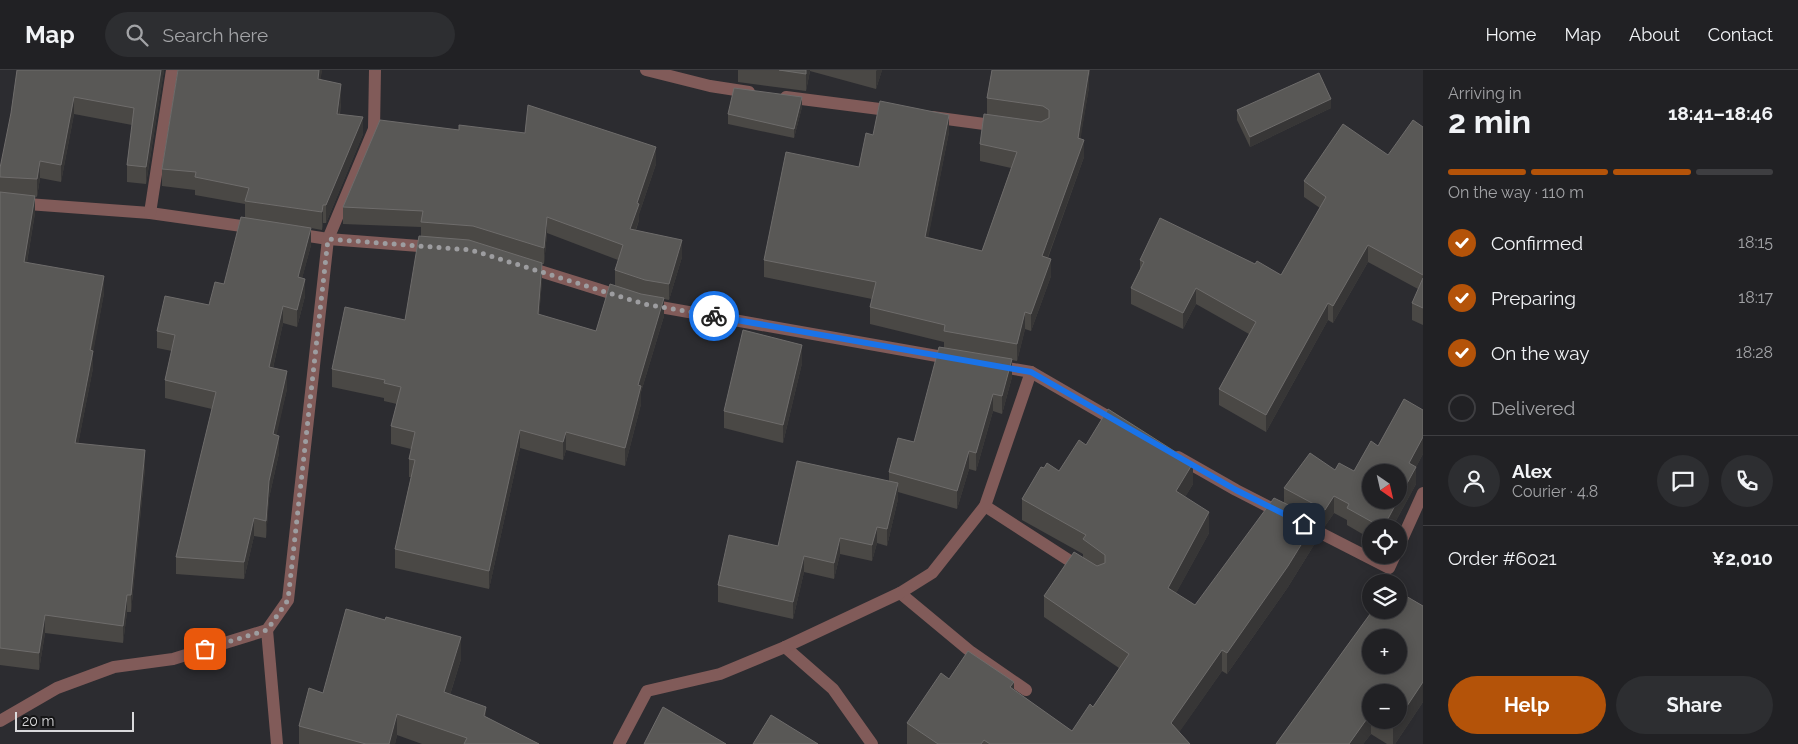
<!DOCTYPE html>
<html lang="en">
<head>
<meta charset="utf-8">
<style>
  body { margin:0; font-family:Raleway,sans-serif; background:#2d2e31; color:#f1f3f6; height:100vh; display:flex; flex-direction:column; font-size:19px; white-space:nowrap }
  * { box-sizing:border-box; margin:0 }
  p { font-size:16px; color:#a2a3a6 }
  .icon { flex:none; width:28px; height:28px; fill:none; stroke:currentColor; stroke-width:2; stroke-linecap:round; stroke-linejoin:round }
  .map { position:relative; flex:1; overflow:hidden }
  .details { display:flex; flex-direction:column; background:#212124; width:375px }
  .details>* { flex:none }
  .needle { width:32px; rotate:146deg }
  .buttons { position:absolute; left:1362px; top:394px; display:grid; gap:10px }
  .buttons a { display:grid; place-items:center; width:45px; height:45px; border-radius:50%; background:#212124; box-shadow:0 2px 12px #0003,0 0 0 1px #3e3e41; font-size:25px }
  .scale { position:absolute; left:15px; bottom:12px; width:119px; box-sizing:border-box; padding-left:5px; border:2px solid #dadadc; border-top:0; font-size:14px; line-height:18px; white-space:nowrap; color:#dadadc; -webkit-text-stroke:4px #151516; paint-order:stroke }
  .pin { position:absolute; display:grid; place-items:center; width:42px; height:42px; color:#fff; margin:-21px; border-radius:10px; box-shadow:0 2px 8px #0006 }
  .courier { position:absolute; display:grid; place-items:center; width:50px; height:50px; margin:-25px; border:4px solid #1a73e8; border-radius:50%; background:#fff; color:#222; box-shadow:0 1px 6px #0007 }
  .head em { font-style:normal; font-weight:700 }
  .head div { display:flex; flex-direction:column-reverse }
  .head { display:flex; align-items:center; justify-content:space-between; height:85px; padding:0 25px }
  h1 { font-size:32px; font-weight:700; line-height:38px }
  .bar { display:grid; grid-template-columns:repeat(4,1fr); gap:8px 5px; align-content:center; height:60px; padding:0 25px }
  .bar i { height:6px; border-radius:4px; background:#3e3e41 }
  .bar .current { background:#b45309 }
  .bar p { grid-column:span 4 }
  .line { display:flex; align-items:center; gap:12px; padding:0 25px; border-top:1px solid #3e3e41 }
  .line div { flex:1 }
  .round { display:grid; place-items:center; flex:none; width:52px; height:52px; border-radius:26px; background:#2d2e31 }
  ol { padding:0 25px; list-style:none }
  li { display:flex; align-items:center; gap:15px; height:55px }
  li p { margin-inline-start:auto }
  li .icon { padding:5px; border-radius:50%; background:#b45309; color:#fff; stroke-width:4 }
  li:last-child { color:#a2a3a6 }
  li i { width:28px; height:28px; border:2px solid #3e3e41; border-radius:50% }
  .action { display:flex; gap:10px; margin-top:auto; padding:10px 25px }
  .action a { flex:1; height:58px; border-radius:30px; background:#b45309; color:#fff; font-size:20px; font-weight:700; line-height:58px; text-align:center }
  .action a+a { background:#2d2e31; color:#f1f3f6 }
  header { display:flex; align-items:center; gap:30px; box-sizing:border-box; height:70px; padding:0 25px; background:#212124; border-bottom:1px solid #3e3e41 }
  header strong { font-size:24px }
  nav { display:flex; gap:28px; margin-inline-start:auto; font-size:18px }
  .search { width:350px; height:45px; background:#2d2e31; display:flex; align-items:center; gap:12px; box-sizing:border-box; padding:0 18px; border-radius:28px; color:#a2a3a6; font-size:19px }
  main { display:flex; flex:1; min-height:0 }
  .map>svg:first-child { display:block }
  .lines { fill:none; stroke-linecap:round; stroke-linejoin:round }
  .lane { stroke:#815b59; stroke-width:12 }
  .street { stroke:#815b59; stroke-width:12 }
  .wall { fill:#4a4845; fill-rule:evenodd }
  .shaded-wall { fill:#373636 }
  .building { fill:#595856; stroke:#6e6c6b; fill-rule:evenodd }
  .done { stroke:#9d9da0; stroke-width:5; stroke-dasharray:0 9 }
  .route { stroke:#1a73e8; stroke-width:6 }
</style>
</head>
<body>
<header>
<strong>Map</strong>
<div class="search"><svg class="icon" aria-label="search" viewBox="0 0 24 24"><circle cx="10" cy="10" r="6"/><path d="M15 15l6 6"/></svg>Search here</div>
<nav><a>Home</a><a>Map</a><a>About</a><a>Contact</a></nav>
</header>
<main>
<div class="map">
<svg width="1423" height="674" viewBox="0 0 1423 674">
  <rect width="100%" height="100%" fill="#2c2c30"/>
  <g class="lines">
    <g class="lane">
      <path d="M646 0 710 16 749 22"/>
      <path d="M786 27 895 41"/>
      <path d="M932 47 999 56"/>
      <path d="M985 436 1081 498"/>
      <path d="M900 523 971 582 1026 620"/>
      <path d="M785 577 833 619 872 674"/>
    </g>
    <g class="street">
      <path d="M0 132 150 143 256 158"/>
      <path d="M150 143 172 0"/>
      <path d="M296 164 328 169 432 177"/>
      <path d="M527 197 623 227"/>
      <path d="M649 235 954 289"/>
      <path d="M996 296 1031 302 1119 353"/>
      <path d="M1178 387 1236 420 1281 443"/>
      <path d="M1303 454 1389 498 1395 485"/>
      <path d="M1399 476 1423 423"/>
      <path d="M267 560 277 674"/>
      <path d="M0 651 57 618 114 597 173 589 267 560 288 530 328 169 374 59 375 0"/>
      <path d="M619 674 647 621 720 604 785 577 900 523 932 503 985 436 1031 302"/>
    </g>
  </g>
  <g class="wall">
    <path d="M17 0H164L146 114 127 112V95L132 55 74 44 61 112 40 108 37 127 35 126V143L27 192 104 223 93 281V298L78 374 145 398 131 542H127L123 573 45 563 39 600 0 595V98L11 43Z"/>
    <path d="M178 0H322L320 10 341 32 340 44 363 64 326 153H323L322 160 311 158V175L302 208 305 226 297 257 283 253 273 298 287 319 276 365 279 383 269 428 266 468 254 466 244 509 176 504V487L212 339 165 328V310L172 281 157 278V261L209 235 224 214 245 148V134L195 125V120L162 116V99Z"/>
    <path d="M738 0H882L876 19 810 1 806 21 738 12Z"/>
    <path d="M992 0H1090L1089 7V17L1080 69 1084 87 1048 188 1051 206 1031 261 1025 259 1017 291 1012 290V307L1002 344 993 341 976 401 969 399 957 439 898 422V429L887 476 877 473 872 491 840 484 834 509 804 502 793 549 718 532V515L778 476 889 411V402L914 372 944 277V272L870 254V237L872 229 764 207V190L859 97 873 65 949 62 928 167 982 181 1011 98 980 91V74L987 45V28Z"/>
    <path d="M802 37 794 68 728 54V44Z"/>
    <path d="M1331 38 1250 77 1237 50V40Z"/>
    <path d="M1423 57V255L1412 250V233L1418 219 1368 192 1333 253 1328 250 1266 362 1219 335V319L1249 264 1196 234 1183 259 1131 234V218L1140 199V190L1255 194 1281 205 1320 138 1304 127V111L1388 85Z"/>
    <path d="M656 94 639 144V150L636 160 682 187 669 230 664 229V246L641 322V334L625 396 566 380 563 390 520 378 489 519 395 498V479L411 407H409V389L411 379 391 374V356L397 334 384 331V328L332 317V299L405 250 421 166V157L343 154V137ZM547 163 618 190 615 200V216L596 261 539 245 542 211V194H544Z"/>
    <path d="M802 293 783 373 724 358V341Z"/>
    <path d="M1423 340V384L1416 397V414L1392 458H1371V469L1347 455V450L1334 443 1325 456 1317 452V470L1288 517 1227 604 1222 601 1179 662 1190 674H907V653L949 609 1014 620 1072 661 1093 637 1119 598 1044 547V526L1083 488V484L1022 450V429L1044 398 1059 401 1086 375 1193 414 1185 427 1209 463 1176 523 1195 535 1284 433V418L1335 400 1354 401 1378 376Z"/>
    <path d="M1399 522 1423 536V632L1395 674H1387L1371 664 1363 674H1276L1373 540H1399ZM1371 568H1399V595H1371ZM1371 622H1399V650H1371Z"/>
    <path d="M461 589 450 625 486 647 539 674H422L397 665 395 674H299V656L323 623Z"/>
  </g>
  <g class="shaded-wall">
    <path d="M161 0H164L146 114V97Z"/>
    <path d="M319 0H322L318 27V9Z"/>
    <path d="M806 0H810V1L806 21Z"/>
    <path d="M877 0H882L876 19V1Z"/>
    <path d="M1087 0H1090L1089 7V17L1078 85V68Z"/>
    <path d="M341 14V32L337 61V44Z"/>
    <path d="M74 27V44L61 112V95Z"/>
    <path d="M802 27V37L794 68V59Z"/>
    <path d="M1331 29V38L1250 77V67Z"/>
    <path d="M949 45V62L925 184V167Z"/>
    <path d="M363 47V64L326 153V135Z"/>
    <path d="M1084 70V87L1042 203V186Z"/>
    <path d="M656 77V94L639 144V150L630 175V159L637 133Z"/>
    <path d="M40 91V108L37 127V109Z"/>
    <path d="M35 126V143L24 209V192Z"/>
    <path d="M323 135V153L322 160V142Z"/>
    <path d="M547 147V163L544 194V178Z"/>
    <path d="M311 158V175L298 224V207Z"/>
    <path d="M682 170V187L669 230V214Z"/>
    <path d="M1368 175V192L1333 253V236Z"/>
    <path d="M1051 189V206L1031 261V244Z"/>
    <path d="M542 193V211L538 262V244Z"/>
    <path d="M104 206V223L93 284V281V298L75 390V373Z"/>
    <path d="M305 209V226L297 257V240Z"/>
    <path d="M1196 218V234L1183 259V243Z"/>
    <path d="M664 228V246L641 322V334L625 396V378L638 315Z"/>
    <path d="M1328 233V250L1266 362V345Z"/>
    <path d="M283 236V253L269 315V297Z"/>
    <path d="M1025 242V259L1017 291V274Z"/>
    <path d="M802 275V293L783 373V355Z"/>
    <path d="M1012 289V307L1002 344V326Z"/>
    <path d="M287 301V319L273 382V364Z"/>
    <path d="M993 324V341L976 401V383Z"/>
    <path d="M520 360V378L489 519V501Z"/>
    <path d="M566 362V380L563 390V372Z"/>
    <path d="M279 366V383L269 428 266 468V451L269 411Z"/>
    <path d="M1423 367V384L1409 410V393Z"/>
    <path d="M145 380V398L131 542V525Z"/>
    <path d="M969 381V399L957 439V421Z"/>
    <path d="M1193 393V414L1176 442V421Z"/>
    <path d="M1416 397V414L1392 458H1383L1398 430H1399V428Z"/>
    <path d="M898 413V429L887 476V459Z"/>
    <path d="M1334 426V443L1325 456V440Z"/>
    <path d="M1209 442V463L1168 538V518Z"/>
    <path d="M254 448V466L244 509V492Z"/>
    <path d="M1317 449V470L1288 517 1227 604V583Z"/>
    <path d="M877 457V473L872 491V475Z"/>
    <path d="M840 468V484L834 509V493Z"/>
    <path d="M804 486V502L793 549V532Z"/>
    <path d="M127 525V542L123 573V556Z"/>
    <path d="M45 545V563L39 600V583Z"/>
    <path d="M461 567V589L444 644V622Z"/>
    <path d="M1222 580V601L1171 674V653Z"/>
    <path d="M1014 612V633L1010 617Z"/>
    <path d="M1423 612V632L1395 674H1393V657L1398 650H1399V648Z"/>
    <path d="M486 637V659L484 646Z"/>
    <path d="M1371 643V664L1363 674H1349Z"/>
    <path d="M397 644V665L395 674H389Z"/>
  </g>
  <g class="building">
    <path d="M17 0H161L146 97 127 95 134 38 74 27 61 95 40 91 37 109 0 107V98L11 43Z"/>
    <path d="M178 0H319L318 9 341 14 337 44 363 47 326 135H323L322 142 245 131 249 118 195 107 196 102 162 99Z"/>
    <path d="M779 0H806V4Z"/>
    <path d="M992 0H1089L1078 68 1084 70 1042 186 1051 189 1031 244 1025 242 1017 274 944 261 945 255 870 237 876 212 764 190 786 82 859 97 866 63 873 65 880 31 949 45 925 167 982 181 1017 82 980 74 984 44 1041 52 1049 48V40L1043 36 987 28Z"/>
    <path d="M1319 3 1331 29 1250 67 1237 40Z"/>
    <path d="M734 18 802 27 794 59 728 44Z"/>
    <path d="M528 35 656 77 637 133 639 134 630 159 682 170 669 214 645 210 615 200 623 175 547 147 544 178 473 156 421 152 423 141 343 137 380 50 459 60V55L525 63Z"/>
    <path d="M1413 50 1423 57V205L1368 175 1333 236 1328 233 1266 345 1219 319 1256 252 1196 218 1183 243 1131 218 1144 192 1140 190 1160 148 1255 194 1257 191 1281 205 1326 127 1304 111 1343 54 1388 85Z"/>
    <path d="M0 122 35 126 24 192 104 206 90 280 93 281 75 373 145 380 131 525H127L123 556 45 545 39 583 0 578Z"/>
    <path d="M241 147 311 158 298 207 305 209 297 240 283 236 269 297 287 301 273 364 279 366 269 411 266 451 254 448 244 492 176 487 216 322 165 310 175 265 157 261 165 226 209 235 215 212 224 214Z"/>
    <path d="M419 166 469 170 542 193 538 244 596 261 610 214 641 224 664 228 638 315 641 316 625 378 566 362 563 372 520 360 489 501 395 479 415 390 409 389 415 362 391 356 401 317 384 313 385 310 332 299 345 237 405 250Z"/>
    <path d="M1423 208V238L1412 233Z"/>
    <path d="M743 260 802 275 783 355 724 341Z"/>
    <path d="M939 277 1012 289 1002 326 993 324 976 383 969 381 957 421 889 402 898 368 914 372Z"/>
    <path d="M1404 329 1423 340V367L1409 393 1416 397 1399 428V402H1371V430H1398L1383 458 1347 438 1349 434 1334 426 1325 440 1284 418 1310 383 1335 400 1339 393 1354 401 1371 371 1378 376Z"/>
    <path d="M1108 339 1193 393 1176 421 1209 442 1168 518 1195 535 1274 428 1317 449 1288 496 1227 583 1222 580 1171 653 1190 674H990L984 670 981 674H938L907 653 941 603 949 609 968 581 1014 612 1010 617 1072 661 1090 634 1093 637 1129 584 1044 526 1074 482 1097 496 1105 493V485L1083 469 1086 465 1022 429 1041 397 1044 398 1047 393 1059 401 1079 370 1086 375Z"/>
    <path d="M797 391 898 413 887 459 877 457 872 475 840 468 834 493 804 486 793 532 718 515 729 465 778 476Z"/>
    <path d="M1399 522 1423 536V612L1399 648V622H1371V644V643L1349 674H1276L1373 540H1399ZM1371 568H1399V595H1371Z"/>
    <path d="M346 539 385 550 386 547 461 567 444 622 486 637 484 646 539 674H464L467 668 397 644 389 674H366L299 656 309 618 323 623Z"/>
    <path d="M663 637 726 674H644Z"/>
    <path d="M771 645 818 674H753Z"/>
    <path d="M1382 650H1398L1393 657Z"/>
  </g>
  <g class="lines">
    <path class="done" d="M205 579 267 560 288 530 328 169 471 180 644 234 714 246"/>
    <path class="route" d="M714 246 1031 302 1236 420 1304 454"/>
  </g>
</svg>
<div class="buttons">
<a><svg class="needle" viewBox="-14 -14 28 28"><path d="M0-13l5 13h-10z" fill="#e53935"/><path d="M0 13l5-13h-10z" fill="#a2a3a6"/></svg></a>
<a><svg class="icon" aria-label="locate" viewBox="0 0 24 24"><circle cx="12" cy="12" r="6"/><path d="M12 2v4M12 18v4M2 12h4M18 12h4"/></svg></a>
<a><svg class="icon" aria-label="layers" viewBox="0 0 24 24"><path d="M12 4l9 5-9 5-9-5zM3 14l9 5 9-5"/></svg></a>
<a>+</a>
<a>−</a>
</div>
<div class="scale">20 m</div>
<div class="pin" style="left:205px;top:579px;background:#ea580c"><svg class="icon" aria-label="bag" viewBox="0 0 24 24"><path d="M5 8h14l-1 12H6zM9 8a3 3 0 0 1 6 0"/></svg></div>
<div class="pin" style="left:1304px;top:454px;background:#1f2937"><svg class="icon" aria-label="home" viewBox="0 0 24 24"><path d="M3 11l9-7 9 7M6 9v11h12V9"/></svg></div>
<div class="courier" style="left:714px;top:246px"><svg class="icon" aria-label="bike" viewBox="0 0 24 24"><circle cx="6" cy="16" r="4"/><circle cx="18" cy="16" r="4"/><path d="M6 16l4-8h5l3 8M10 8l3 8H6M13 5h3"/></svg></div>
</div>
<section class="details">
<div class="head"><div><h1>2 min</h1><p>Arriving in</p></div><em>18:41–18:46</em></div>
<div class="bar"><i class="current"></i><i class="current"></i><i class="current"></i><i></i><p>On the way · 110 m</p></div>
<ol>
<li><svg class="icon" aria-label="check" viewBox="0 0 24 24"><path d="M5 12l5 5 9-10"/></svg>Confirmed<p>18:15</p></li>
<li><svg class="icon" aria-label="check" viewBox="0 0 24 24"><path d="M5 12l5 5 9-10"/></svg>Preparing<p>18:17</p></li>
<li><svg class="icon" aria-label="check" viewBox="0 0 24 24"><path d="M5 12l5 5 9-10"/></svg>On the way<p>18:28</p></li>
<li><i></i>Delivered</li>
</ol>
<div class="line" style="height:90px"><a class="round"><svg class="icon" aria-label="person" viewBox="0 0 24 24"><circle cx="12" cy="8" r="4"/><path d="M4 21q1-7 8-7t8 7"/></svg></a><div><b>Alex</b><p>Courier · 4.8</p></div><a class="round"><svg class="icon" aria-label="chat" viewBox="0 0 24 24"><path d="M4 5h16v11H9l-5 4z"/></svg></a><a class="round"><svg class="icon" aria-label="phone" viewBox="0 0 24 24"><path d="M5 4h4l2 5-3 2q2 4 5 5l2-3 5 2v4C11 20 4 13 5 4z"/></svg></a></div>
<div class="line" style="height:65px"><div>Order #6021</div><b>¥2,010</b></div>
<div class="action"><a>Help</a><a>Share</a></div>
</section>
</main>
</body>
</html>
